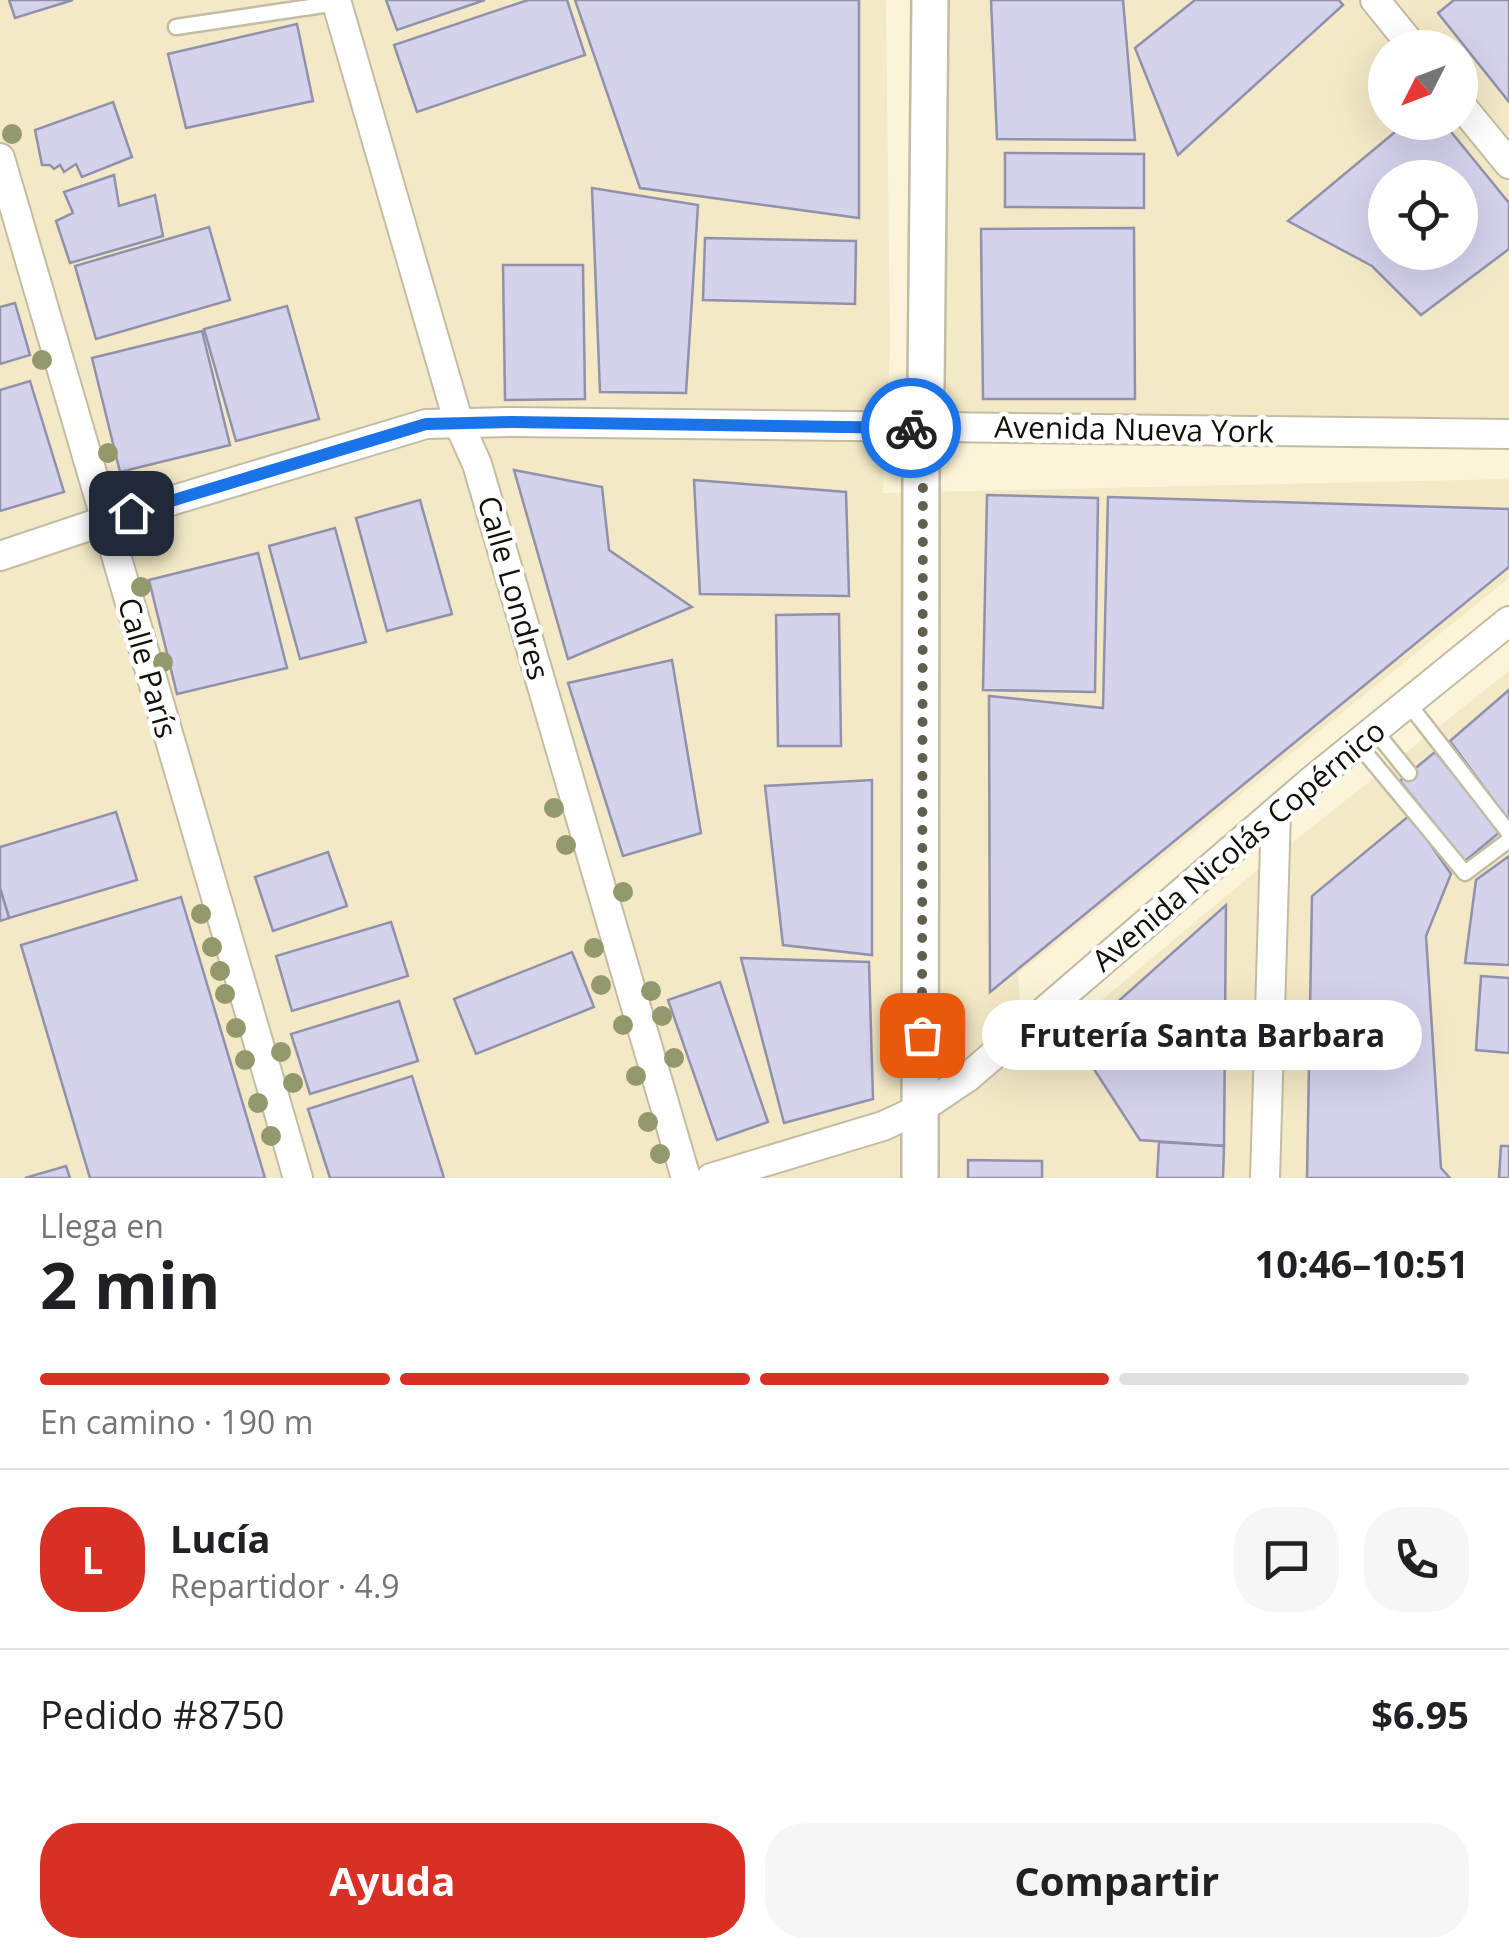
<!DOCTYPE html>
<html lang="es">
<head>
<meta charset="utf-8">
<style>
  body { margin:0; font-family:"Open Sans",sans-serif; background:#f6f6f6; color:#202124; height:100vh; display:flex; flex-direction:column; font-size:38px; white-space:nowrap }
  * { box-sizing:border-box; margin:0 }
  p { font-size:32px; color:#757577 }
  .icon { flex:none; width:55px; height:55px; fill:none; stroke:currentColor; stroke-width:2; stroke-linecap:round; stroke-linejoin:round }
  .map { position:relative; height:1178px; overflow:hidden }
  .sheet { display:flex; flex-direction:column; background:#fff; flex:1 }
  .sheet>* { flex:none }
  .needle { width:65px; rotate:228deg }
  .controls { position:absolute; left:1368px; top:30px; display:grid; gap:20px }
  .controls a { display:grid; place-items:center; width:110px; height:110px; border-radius:50%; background:#fff; box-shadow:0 10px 40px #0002; font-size:50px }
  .pin { position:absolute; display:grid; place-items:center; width:85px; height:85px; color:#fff; margin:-42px; border-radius:20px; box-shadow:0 5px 15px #0006 }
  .courier { position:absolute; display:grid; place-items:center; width:100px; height:100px; margin:-50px; border:8px solid #1a73e8; border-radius:50%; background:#fff; color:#222; box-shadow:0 2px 12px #0007 }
  .bubble { position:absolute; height:70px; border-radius:35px; background:#fff; box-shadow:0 10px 40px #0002; font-size:32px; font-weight:700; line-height:70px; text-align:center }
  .headline em { font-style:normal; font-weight:700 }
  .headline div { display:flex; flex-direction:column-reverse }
  .headline { display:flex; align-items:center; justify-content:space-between; height:170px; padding:0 40px }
  h1 { font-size:65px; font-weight:700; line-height:75px }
  .bar { display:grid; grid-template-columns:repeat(4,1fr); gap:15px 10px; align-content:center; height:120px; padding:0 40px }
  .bar i { height:12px; border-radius:8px; background:#e0e0e0 }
  .bar .selected { background:#d93025 }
  .bar p { grid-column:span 4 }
  .line { display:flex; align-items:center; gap:25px; padding:0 40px; border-top:2px solid #e0e0e0 }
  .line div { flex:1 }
  .round { display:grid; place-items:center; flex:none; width:105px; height:105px; border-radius:40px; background:#f6f6f6 }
  .action { display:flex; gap:20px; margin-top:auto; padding:20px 40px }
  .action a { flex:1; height:115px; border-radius:40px; background:#d93025; color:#fff; font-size:40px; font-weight:700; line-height:115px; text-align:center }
  .action a+a { background:#f6f6f6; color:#202124 }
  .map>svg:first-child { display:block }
  .built { fill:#f3e9c6; fill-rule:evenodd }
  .building { fill:#d4d3ee; stroke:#9291ab; stroke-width:2.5; fill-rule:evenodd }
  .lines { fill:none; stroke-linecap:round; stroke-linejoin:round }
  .service-casing { stroke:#c3bca2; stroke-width:19 }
  .minor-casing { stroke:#c3bca2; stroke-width:32 }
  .tertiary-casing { stroke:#c3bca2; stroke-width:40 }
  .service { stroke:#fff; stroke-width:14 }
  .minor { stroke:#fff; stroke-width:28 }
  .tertiary { stroke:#fff; stroke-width:35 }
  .tree { fill:#93986d }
  .done { stroke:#635f50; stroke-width:10; stroke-dasharray:0 18 }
  .route { stroke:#1a73e8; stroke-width:12 }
  .labels { text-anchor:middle; stroke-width:9; stroke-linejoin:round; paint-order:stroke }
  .street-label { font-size:30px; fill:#110f06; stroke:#fff }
</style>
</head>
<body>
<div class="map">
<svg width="1509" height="1178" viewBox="0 0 1509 1178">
  <rect width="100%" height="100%" fill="#fbf4d8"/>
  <g class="built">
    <path d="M0 0H886L890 348 883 493 1509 479V578L1018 974 1024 1065 1255 872 1509 671V1178H0Z"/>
    <path d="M939 0H1509V423L949 417 940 407ZM1385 48H1460V122H1385ZM1385 178H1460V252H1385Z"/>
  </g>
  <g class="building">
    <path d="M9 0H73L15 18Z"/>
    <path d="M386 0H485L397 30Z"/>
    <path d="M528 0H567L585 55 417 112 394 45Z"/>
    <path d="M575 0H859V218L640 188Z"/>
    <path d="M991 0H1123L1135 140 997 139Z"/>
    <path d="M1195 0H1339L1343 5 1178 155 1135 48Z"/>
    <path d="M1454 0H1509V102L1438 13Z"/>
    <path d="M297 24 313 101 186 128 168 54Z"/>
    <path d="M113 102 132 157 82 177 76 164 64 172 60 165 54 169 50 165H42L35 130Z"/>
    <path d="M1407 122H1443L1509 203V249L1421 315 1372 266 1288 221ZM1385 178H1460V252H1385Z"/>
    <path d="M1005 153 1144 154V208L1005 207Z"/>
    <path d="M114 175 119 206 155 195 163 236 70 263 56 221 73 213 64 192Z"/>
    <path d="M592 188 698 205 686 393 600 392Z"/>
    <path d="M209 227 230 300 96 339 75 266Z"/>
    <path d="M1134 228 1135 399H983L981 229Z"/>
    <path d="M705 238 856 241 855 304 703 300Z"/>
    <path d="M503 265H583L585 399 505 400Z"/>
    <path d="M15 303 30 355 0 364V307Z"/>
    <path d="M287 306 319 419 236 441 204 329Z"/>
    <path d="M202 331 230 445 120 472 92 358Z"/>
    <path d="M30 381 64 492 0 511V390Z"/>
    <path d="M514 470 602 487 609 550 692 607 568 659Z"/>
    <path d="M694 480 846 492 849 596 700 594Z"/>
    <path d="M987 495 1098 498 1095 692 983 690Z"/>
    <path d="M1108 497 1509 509V567L990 992 989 696 1103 708Z"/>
    <path d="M420 500 452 614 387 631 356 518Z"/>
    <path d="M335 528 366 642 300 659 269 546Z"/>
    <path d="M258 553 287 668 177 694 149 580Z"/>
    <path d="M839 614 841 746H778L776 615Z"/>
    <path d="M672 660 701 833 623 856 568 683Z"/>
    <path d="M1509 690V821L1450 741Z"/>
    <path d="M1435 752 1501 831 1465 861 1400 781Z"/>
    <path d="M872 780V955L783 945 765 786Z"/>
    <path d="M116 812 137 880 9 918 0 888V847Z"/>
    <path d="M1410 815 1451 874 1426 936 1441 1168 1450 1178H1307L1312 896Z"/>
    <path d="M328 852 347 906 273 931 255 877Z"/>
    <path d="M1509 856V965L1465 963 1476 880Z"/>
    <path d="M0 888 9 918 0 921Z"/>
    <path d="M181 897 265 1178H90L21 945Z"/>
    <path d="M1226 905 1224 1146 1140 1140 1075 1040Z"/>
    <path d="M391 922 408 976 292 1011 276 956Z"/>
    <path d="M572 952 594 1007 476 1054 454 999Z"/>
    <path d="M741 958 869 962 873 1099 784 1123Z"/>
    <path d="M1481 976 1509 978V1053L1476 1050Z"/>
    <path d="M720 982 768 1122 717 1140 668 1000Z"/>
    <path d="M399 1001 418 1061 310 1094 291 1034Z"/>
    <path d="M412 1076 444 1178H330L308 1109Z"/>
    <path d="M1159 1142 1224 1146 1223 1178H1157Z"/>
    <path d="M1501 1146H1509V1178H1499Z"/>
    <path d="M968 1160 1042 1161V1178H968Z"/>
    <path d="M66 1166 70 1178H25Z"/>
  </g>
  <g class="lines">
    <g class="service-casing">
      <g id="service">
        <path d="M176 27 337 3"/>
        <path d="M1408 703 1509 833"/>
        <path d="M1375 731 1409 773"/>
        <path d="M1358 744 1465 873 1509 840"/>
      </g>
    </g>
    <g class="minor-casing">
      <g id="minor">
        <path d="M336 0 459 424 477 464 686 1178"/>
        <path d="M1375 0 1414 48"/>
        <path d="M1460 104 1509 164"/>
        <path d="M0 158 298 1178"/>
        <path d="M0 556 104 521 426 424 512 422 1509 434"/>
        <path d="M711 1178 883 1126 922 1108 968 1077 1309 783 1509 621"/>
        <path d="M1265 1178 1276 812"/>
      </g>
    </g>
    <g class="tertiary-casing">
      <path id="tertiary" d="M920 1178 921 464 926 385 930 0"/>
    </g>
    <use href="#service" class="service"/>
    <use href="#minor" class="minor"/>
    <use href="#tertiary" class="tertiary"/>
  </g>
  <g class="tree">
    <circle cx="12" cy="134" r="10"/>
    <circle cx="42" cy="360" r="10"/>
    <circle cx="108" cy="453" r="10"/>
    <circle cx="129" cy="536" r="10"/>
    <circle cx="141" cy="587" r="10"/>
    <circle cx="163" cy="662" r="10"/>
    <circle cx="554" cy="808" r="10"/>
    <circle cx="566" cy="845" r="10"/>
    <circle cx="623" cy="892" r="10"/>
    <circle cx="201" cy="914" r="10"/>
    <circle cx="212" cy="947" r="10"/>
    <circle cx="594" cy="948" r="10"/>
    <circle cx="220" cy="971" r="10"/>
    <circle cx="601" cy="985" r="10"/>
    <circle cx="651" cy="991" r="10"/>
    <circle cx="225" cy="994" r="10"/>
    <circle cx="662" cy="1016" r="10"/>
    <circle cx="623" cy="1025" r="10"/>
    <circle cx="236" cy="1028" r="10"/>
    <circle cx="281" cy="1052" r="10"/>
    <circle cx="674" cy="1058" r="10"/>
    <circle cx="245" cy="1060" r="10"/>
    <circle cx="636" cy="1076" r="10"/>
    <circle cx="293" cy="1083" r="10"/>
    <circle cx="258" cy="1103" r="10"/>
    <circle cx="648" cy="1122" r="10"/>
    <circle cx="271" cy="1136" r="10"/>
    <circle cx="660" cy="1154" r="10"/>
  </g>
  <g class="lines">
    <path class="done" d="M911 428H923L922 1035"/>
    <path class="route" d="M131 513 426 424 512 422 911 428"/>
  </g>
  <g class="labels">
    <g class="street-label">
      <text transform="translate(1134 430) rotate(1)" y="10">Avenida Nueva York</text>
      <text transform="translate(513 588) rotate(74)" y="10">Calle Londres</text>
      <text transform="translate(147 668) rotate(74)" y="10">Calle París</text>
      <text transform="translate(1239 846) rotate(-40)" y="10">Avenida Nicolás Copérnico</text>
    </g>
  </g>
</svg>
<div class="controls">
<a><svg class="needle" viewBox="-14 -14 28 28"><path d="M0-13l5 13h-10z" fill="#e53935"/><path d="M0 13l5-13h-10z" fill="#757577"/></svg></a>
<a><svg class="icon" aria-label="locate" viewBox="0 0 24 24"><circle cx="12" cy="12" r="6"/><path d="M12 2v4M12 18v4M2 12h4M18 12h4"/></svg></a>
</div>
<div class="pin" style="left:922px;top:1035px;background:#ea580c"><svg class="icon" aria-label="bag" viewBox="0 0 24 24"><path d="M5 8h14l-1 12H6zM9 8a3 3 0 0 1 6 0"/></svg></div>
<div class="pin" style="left:131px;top:513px;background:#1f2937"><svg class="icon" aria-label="home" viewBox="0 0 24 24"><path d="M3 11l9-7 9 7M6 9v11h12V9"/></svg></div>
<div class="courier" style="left:911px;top:428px"><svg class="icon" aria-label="bike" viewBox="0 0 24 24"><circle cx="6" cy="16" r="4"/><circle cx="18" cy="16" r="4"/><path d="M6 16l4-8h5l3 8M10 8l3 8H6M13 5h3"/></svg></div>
<div class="bubble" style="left:982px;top:1000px;width:440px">Frutería Santa Barbara</div>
</div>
<section class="sheet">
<div class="headline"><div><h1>2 min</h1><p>Llega en</p></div><em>10:46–10:51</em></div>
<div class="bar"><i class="selected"></i><i class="selected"></i><i class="selected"></i><i></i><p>En camino · 190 m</p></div>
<div class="line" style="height:180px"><b class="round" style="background:#d93025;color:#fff">L</b><div><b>Lucía</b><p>Repartidor · 4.9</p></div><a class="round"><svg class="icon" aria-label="chat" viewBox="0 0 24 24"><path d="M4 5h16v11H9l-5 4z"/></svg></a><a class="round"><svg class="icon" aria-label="phone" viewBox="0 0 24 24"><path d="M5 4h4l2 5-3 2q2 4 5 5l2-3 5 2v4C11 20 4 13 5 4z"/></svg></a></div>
<div class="line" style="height:130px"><div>Pedido #8750</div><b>$6.95</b></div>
<div class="action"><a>Ayuda</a><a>Compartir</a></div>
</section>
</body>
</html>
